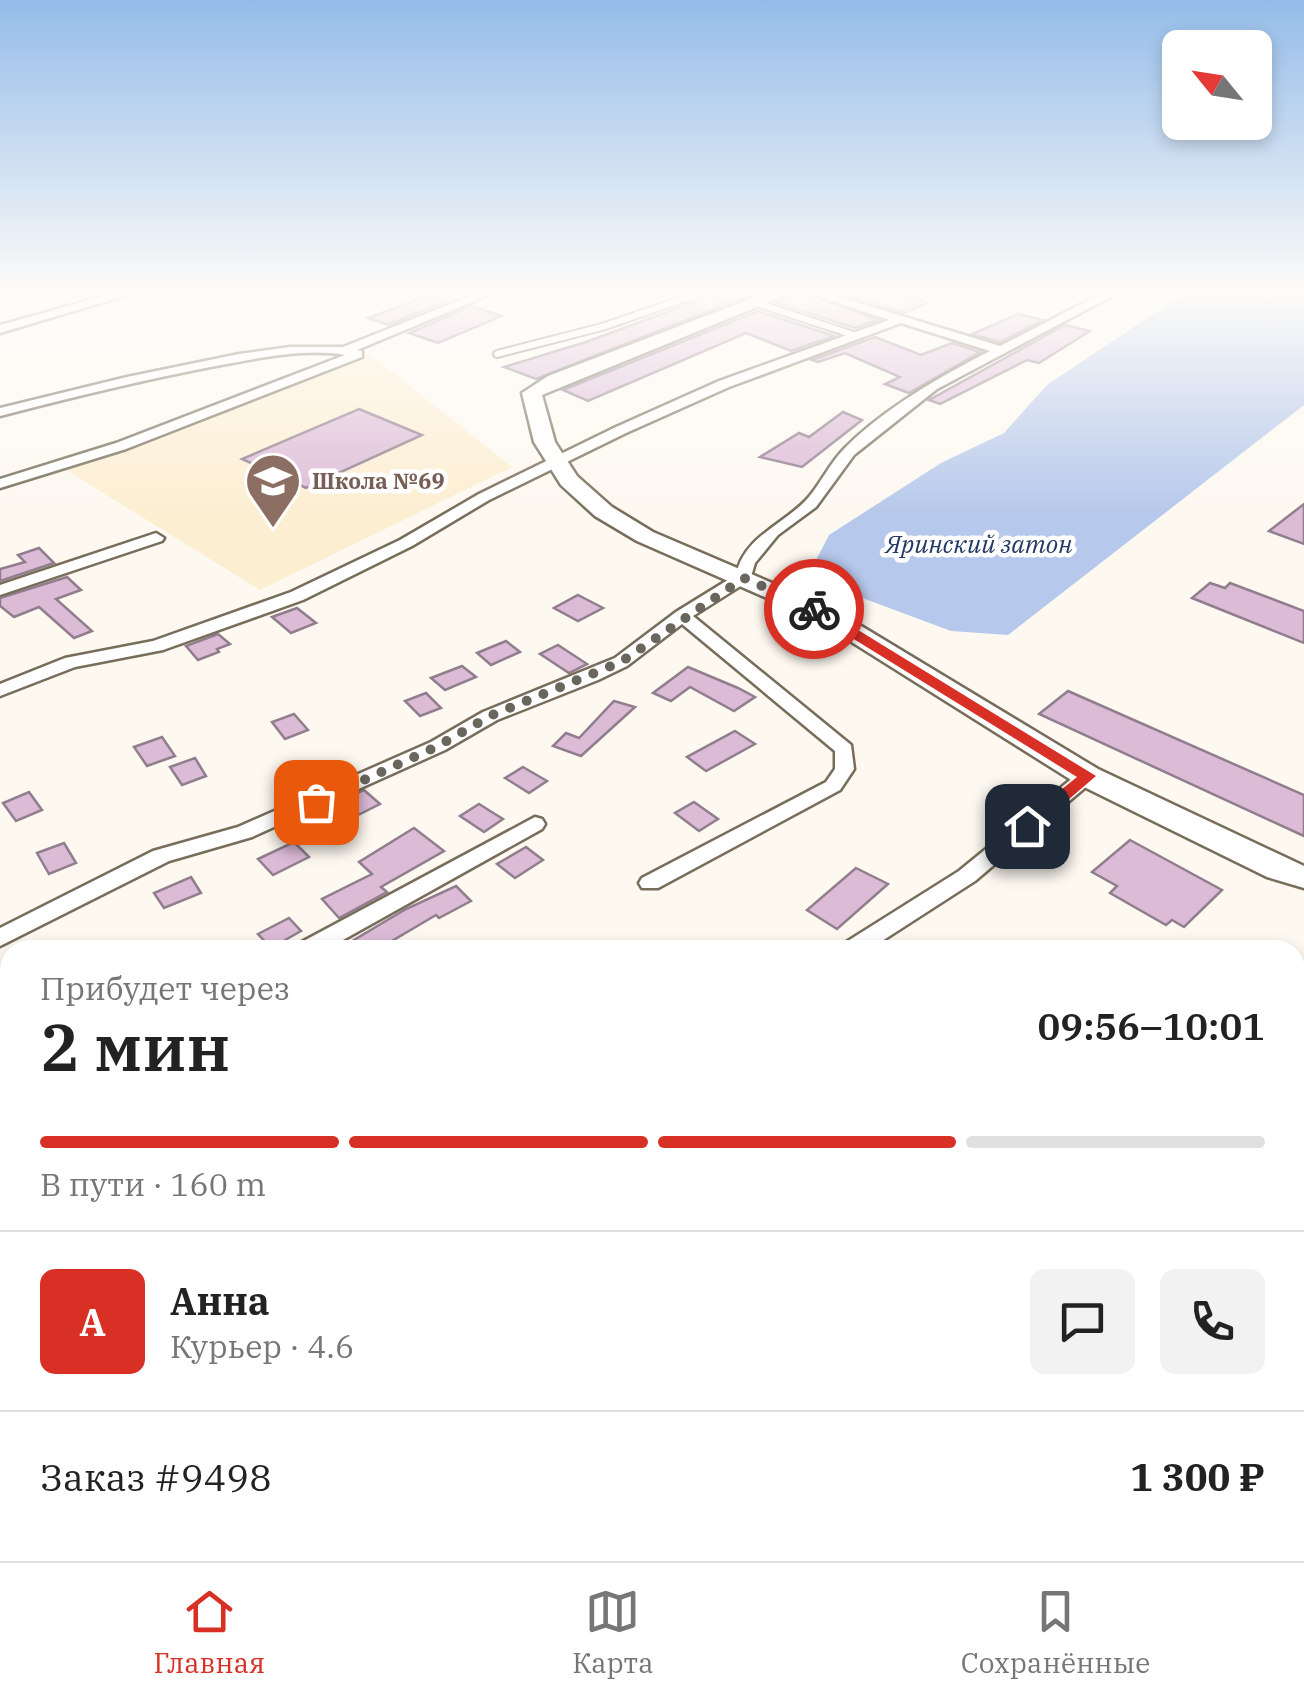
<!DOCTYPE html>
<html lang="ru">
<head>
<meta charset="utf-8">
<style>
  body { margin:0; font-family:"IBM Plex Serif",serif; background:#f2f2f2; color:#222; height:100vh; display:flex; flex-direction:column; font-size:38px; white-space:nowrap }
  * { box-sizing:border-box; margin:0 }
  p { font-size:32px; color:#767676 }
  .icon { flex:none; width:55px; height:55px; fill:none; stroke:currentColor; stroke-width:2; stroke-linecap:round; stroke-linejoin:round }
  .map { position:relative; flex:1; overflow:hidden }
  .drawer { position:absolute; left:0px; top:940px; width:1305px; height:622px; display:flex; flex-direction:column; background:#fff; border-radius:30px 30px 0 0; box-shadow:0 5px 15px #0003 }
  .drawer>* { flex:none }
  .needle { width:65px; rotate:300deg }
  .tools { position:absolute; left:1162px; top:30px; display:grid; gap:20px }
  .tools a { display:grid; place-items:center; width:110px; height:110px; border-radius:15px; background:#fff; box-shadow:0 5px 15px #0003; font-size:50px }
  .pin { position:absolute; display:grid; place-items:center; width:85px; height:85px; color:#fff; margin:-42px; border-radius:20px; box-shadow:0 5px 15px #0006 }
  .courier { position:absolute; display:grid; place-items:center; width:100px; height:100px; margin:-50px; border:8px solid #d93025; border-radius:50%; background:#fff; color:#222; box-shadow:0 2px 12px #0007 }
  .headline em { font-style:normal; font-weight:600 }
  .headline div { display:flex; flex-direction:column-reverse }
  .headline { display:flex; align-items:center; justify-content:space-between; height:170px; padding:0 40px }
  h1 { font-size:65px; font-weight:600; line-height:75px }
  .bar { display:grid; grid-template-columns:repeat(4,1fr); gap:15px 10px; align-content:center; height:120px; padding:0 40px }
  .bar i { height:12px; border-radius:8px; background:#e0e0e0 }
  .bar .active { background:#d93025 }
  .bar p { grid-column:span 4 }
  .line { display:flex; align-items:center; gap:25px; padding:0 40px; border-top:2px solid #e0e0e0 }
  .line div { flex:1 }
  .round { display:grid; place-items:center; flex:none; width:105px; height:105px; border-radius:15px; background:#f2f2f2 }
  .menu { display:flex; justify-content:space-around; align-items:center; height:140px; border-top:2px solid #e0e0e0; background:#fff; font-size:28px; color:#767676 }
  .menu a { display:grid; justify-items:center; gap:5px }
  .menu .active { color:#d93025 }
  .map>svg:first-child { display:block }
  .built { fill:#fceed1 }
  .industrial { fill:#ffe9ee }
  .water { fill:#b6c8eb }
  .building { fill:#dcbbd7; stroke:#907e8d; stroke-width:2.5 }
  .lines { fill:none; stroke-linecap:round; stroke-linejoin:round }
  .lane-far1-casing { stroke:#776d5a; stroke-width:10 }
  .lane-casing { stroke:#776d5a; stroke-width:20 }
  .street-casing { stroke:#776d5a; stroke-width:5 }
  .secondary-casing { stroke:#776d5a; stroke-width:5 }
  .lane-far1 { stroke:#fff; stroke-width:6 }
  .lane { stroke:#fff; stroke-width:15 }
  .street { fill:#fff; fill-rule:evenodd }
  .secondary { fill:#fff; fill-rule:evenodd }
  .route { fill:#d93025 }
  .done { stroke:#69665e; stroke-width:10; stroke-dasharray:0 18 }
  .labels { text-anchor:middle; stroke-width:9; stroke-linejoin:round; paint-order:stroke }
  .far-education-label { font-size:22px; font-weight:bold; fill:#785e54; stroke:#fff; text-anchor:start }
  .far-water-label { font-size:25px; font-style:italic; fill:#243966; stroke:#fff }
</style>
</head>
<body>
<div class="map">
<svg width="1304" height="1561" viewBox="0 0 1304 1561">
  <rect width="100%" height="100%" fill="#fdf9f1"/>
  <path class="built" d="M367 352 512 467 260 590 66 470Z"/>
  <path class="industrial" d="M1304 1118V1561H313L327 1552H1295V1121Z"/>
  <g class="water">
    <path d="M1182 295H1304V405L1008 635 951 631 857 596 811 570 829 535 941 463 1004 433 1047 385Z"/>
    <path d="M1304 1304V1561H777L789 1552H1295V1307Z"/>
  </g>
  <g class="building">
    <path d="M430 295 452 299 388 325 368 318Z"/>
    <path d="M713 295H750L536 379 504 367 586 342Z"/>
    <path d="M790 295H811L878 320 855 328 777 303Z"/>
    <path d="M846 295H906L928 303 904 313Z"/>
    <path d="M472 306 502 316 438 343 409 333Z"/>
    <path d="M758 311 834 336 791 351 746 333 588 401 563 390Z"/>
    <path d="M1018 314 1043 320 1000 342 972 334Z"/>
    <path d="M1065 325 1090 331 1039 363 1027 360 940 404 929 400Z"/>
    <path d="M875 337 921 355 952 343 980 352 909 393 885 384 900 377 845 353 818 362 812 360Z"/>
    <path d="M359 409 422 435 306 488 242 459Z"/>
    <path d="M843 412 862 420 802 467 760 457 799 433 809 437Z"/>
    <path d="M1304 504V544L1269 531Z"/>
    <path d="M39 548 54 563 0 581V569L25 562 18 555Z"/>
    <path d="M67 577 81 590 56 599 92 631 74 638 39 607 14 617 0 606V598Z"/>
    <path d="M1210 583 1225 588 1230 583 1304 611V643L1192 598Z"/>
    <path d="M578 595 603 608 578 621 554 608Z"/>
    <path d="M297 608 316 623 291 633 272 617Z"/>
    <path d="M218 634 230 644 217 649 219 652 198 660 186 646Z"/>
    <path d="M506 641 520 652 491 665 477 653Z"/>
    <path d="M558 645 587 664 569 673 540 654Z"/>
    <path d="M462 666 476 677 445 690 431 678Z"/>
    <path d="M688 667 738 688 755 697 734 711 690 687 671 701 653 693Z"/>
    <path d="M1068 691 1304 795V836L1039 714Z"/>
    <path d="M426 693 441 708 420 716 405 701Z"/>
    <path d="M614 701 635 707 581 756 553 746 566 733 579 738Z"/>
    <path d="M294 714 308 730 285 739 272 722Z"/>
    <path d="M735 731 755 744 706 771 687 757Z"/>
    <path d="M162 737 175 756 147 766 134 747Z"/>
    <path d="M195 758 206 776 182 785 170 767Z"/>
    <path d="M523 767 547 781 529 793 505 778Z"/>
    <path d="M364 790 380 804 344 822 327 807Z"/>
    <path d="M29 792 42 810 16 821 3 803Z"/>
    <path d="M694 802 718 819 699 831 675 813Z"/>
    <path d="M479 804 503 819 484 832 460 816Z"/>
    <path d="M414 828 444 851 381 887 387 892 339 918 322 899 372 874 359 862Z"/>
    <path d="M1130 840 1222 890 1184 927 1172 920 1166 925 1110 893 1117 886 1092 872Z"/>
    <path d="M294 842 309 857 273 875 258 859Z"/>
    <path d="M64 843 76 863 49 874 37 853Z"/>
    <path d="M526 847 543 860 515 878 497 864Z"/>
    <path d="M856 868 888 884 837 929 807 910Z"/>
    <path d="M191 877 201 893 164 908 154 893Z"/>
    <path d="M456 886 471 901 439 918 436 915 392 941 402 950H337L406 909Z"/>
    <path d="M289 918 301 931 271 948 258 934Z"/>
  </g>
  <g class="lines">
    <g class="lane-far1-casing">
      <g id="lane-far1">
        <path d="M756 303 857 336"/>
        <path d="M497 354 602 327 695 295"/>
      </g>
    </g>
    <g class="lane-casing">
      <g id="lane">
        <path d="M1295 1166 1304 1163"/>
        <path d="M372 1561 384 1552"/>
      </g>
    </g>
    <g class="street-casing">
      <g id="street">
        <path d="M108 295H127L0 333V325Z"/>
        <path d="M473 295H489L357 350 362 351V357L126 449 0 488V479L116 443 345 355C305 348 260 358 221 365 146 379 73 397 0 416V408L127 377 239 354 290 347H343Z"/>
        <path d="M815 295H833L1000 346 1099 295H1114L937 389 854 455 816 507 778 535 755 563 750 580 693 616 851 745 854 769 840 790 658 888H642L639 883 642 878 826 782 835 769V751L682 624 627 666 598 680 497 720 445 750 252 837 169 861 0 946V928L153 851 238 827 431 742 483 712 615 658 676 612 736 575C744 536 784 525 808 498 821 483 830 463 844 449 883 409 941 376 990 351L901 323 729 387 626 433 489 500 412 546 303 600 163 650 75 667 0 696V684L65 658 153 641 291 592 400 540 479 494 616 427 719 381 889 320Z"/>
        <path d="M156 533 164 538 162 541 0 595V585Z"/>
        <path d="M1087 770 1097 776 1094 780 975 881 868 950H840L843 944 959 871 1080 772Z"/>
        <path d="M535 817 542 819 545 824 542 829 325 950H295L298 944Z"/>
        <path d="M10 1102V1126L0 1130V1106Z"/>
        <path d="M10 1434V1468L0 1472V1438Z"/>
      </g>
    </g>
    <g class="secondary-casing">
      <path id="secondary" d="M761 295H786L542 395 555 442 577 476 612 507 653 532 833 609 1098 769 1304 866V888L1267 877 1076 783 815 619 637 541 595 516 561 485 534 442 522 393 548 376Z"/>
    </g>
    <use href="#lane-far1" class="lane-far1"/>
    <use href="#lane" class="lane"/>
    <use href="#street" class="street"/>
    <use href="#secondary" class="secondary"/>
  </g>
  <linearGradient id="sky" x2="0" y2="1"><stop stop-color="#94bce9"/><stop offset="0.57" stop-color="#fefcf9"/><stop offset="1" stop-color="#fefcf9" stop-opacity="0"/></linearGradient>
  <rect width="1304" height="514" fill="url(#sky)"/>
  <path class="route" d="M810 606H819L1096 776 1033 830H1021V822L1077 777 810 612Z"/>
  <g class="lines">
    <path class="done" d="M316 802 438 746 490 716 621 662 744 578 814 609"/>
  </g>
  <defs>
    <g id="school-pin" transform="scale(2.875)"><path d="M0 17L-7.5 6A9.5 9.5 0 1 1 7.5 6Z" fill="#8d6e63" stroke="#fff"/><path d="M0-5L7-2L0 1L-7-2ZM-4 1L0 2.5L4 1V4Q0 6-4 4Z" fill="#fff"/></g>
  </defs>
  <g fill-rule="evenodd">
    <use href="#school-pin" x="273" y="481"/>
  </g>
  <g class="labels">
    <g class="far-education-label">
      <text x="312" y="489">Школа №69</text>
    </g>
    <g class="far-water-label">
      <text x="979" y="553">Яринский затон</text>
    </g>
  </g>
</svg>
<div class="tools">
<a><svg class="needle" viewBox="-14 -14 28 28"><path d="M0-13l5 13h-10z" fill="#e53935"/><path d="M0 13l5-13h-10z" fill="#767676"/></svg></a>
</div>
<div class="pin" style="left:316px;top:802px;background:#ea580c"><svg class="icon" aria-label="bag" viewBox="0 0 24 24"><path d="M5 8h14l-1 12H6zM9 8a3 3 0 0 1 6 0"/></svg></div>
<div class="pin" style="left:1027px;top:826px;background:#1f2937"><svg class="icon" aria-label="home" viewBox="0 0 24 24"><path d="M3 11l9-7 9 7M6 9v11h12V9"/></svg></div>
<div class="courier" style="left:814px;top:609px"><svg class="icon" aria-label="bike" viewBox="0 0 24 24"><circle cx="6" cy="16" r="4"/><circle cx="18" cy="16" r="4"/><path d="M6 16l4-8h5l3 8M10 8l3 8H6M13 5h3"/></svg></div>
<section class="drawer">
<div class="headline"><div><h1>2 мин</h1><p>Прибудет через</p></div><em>09:56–10:01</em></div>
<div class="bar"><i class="active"></i><i class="active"></i><i class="active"></i><i></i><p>В пути · 160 m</p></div>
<div class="line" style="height:180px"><b class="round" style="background:#d93025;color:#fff">А</b><div><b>Анна</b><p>Курьер · 4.6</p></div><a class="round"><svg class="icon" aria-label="chat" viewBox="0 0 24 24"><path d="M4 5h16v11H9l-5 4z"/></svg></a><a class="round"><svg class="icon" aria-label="phone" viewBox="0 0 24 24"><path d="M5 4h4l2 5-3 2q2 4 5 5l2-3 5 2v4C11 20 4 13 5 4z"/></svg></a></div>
<div class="line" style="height:130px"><div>Заказ #9498</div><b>1 300 ₽</b></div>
</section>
</div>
<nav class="menu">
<a class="active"><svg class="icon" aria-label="home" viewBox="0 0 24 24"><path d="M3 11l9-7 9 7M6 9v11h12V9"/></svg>Главная</a>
<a><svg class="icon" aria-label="map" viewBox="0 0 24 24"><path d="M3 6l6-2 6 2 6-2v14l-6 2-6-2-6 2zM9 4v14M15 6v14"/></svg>Карта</a>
<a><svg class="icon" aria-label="saved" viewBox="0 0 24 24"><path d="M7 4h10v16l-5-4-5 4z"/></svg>Сохранённые</a>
</nav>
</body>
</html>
